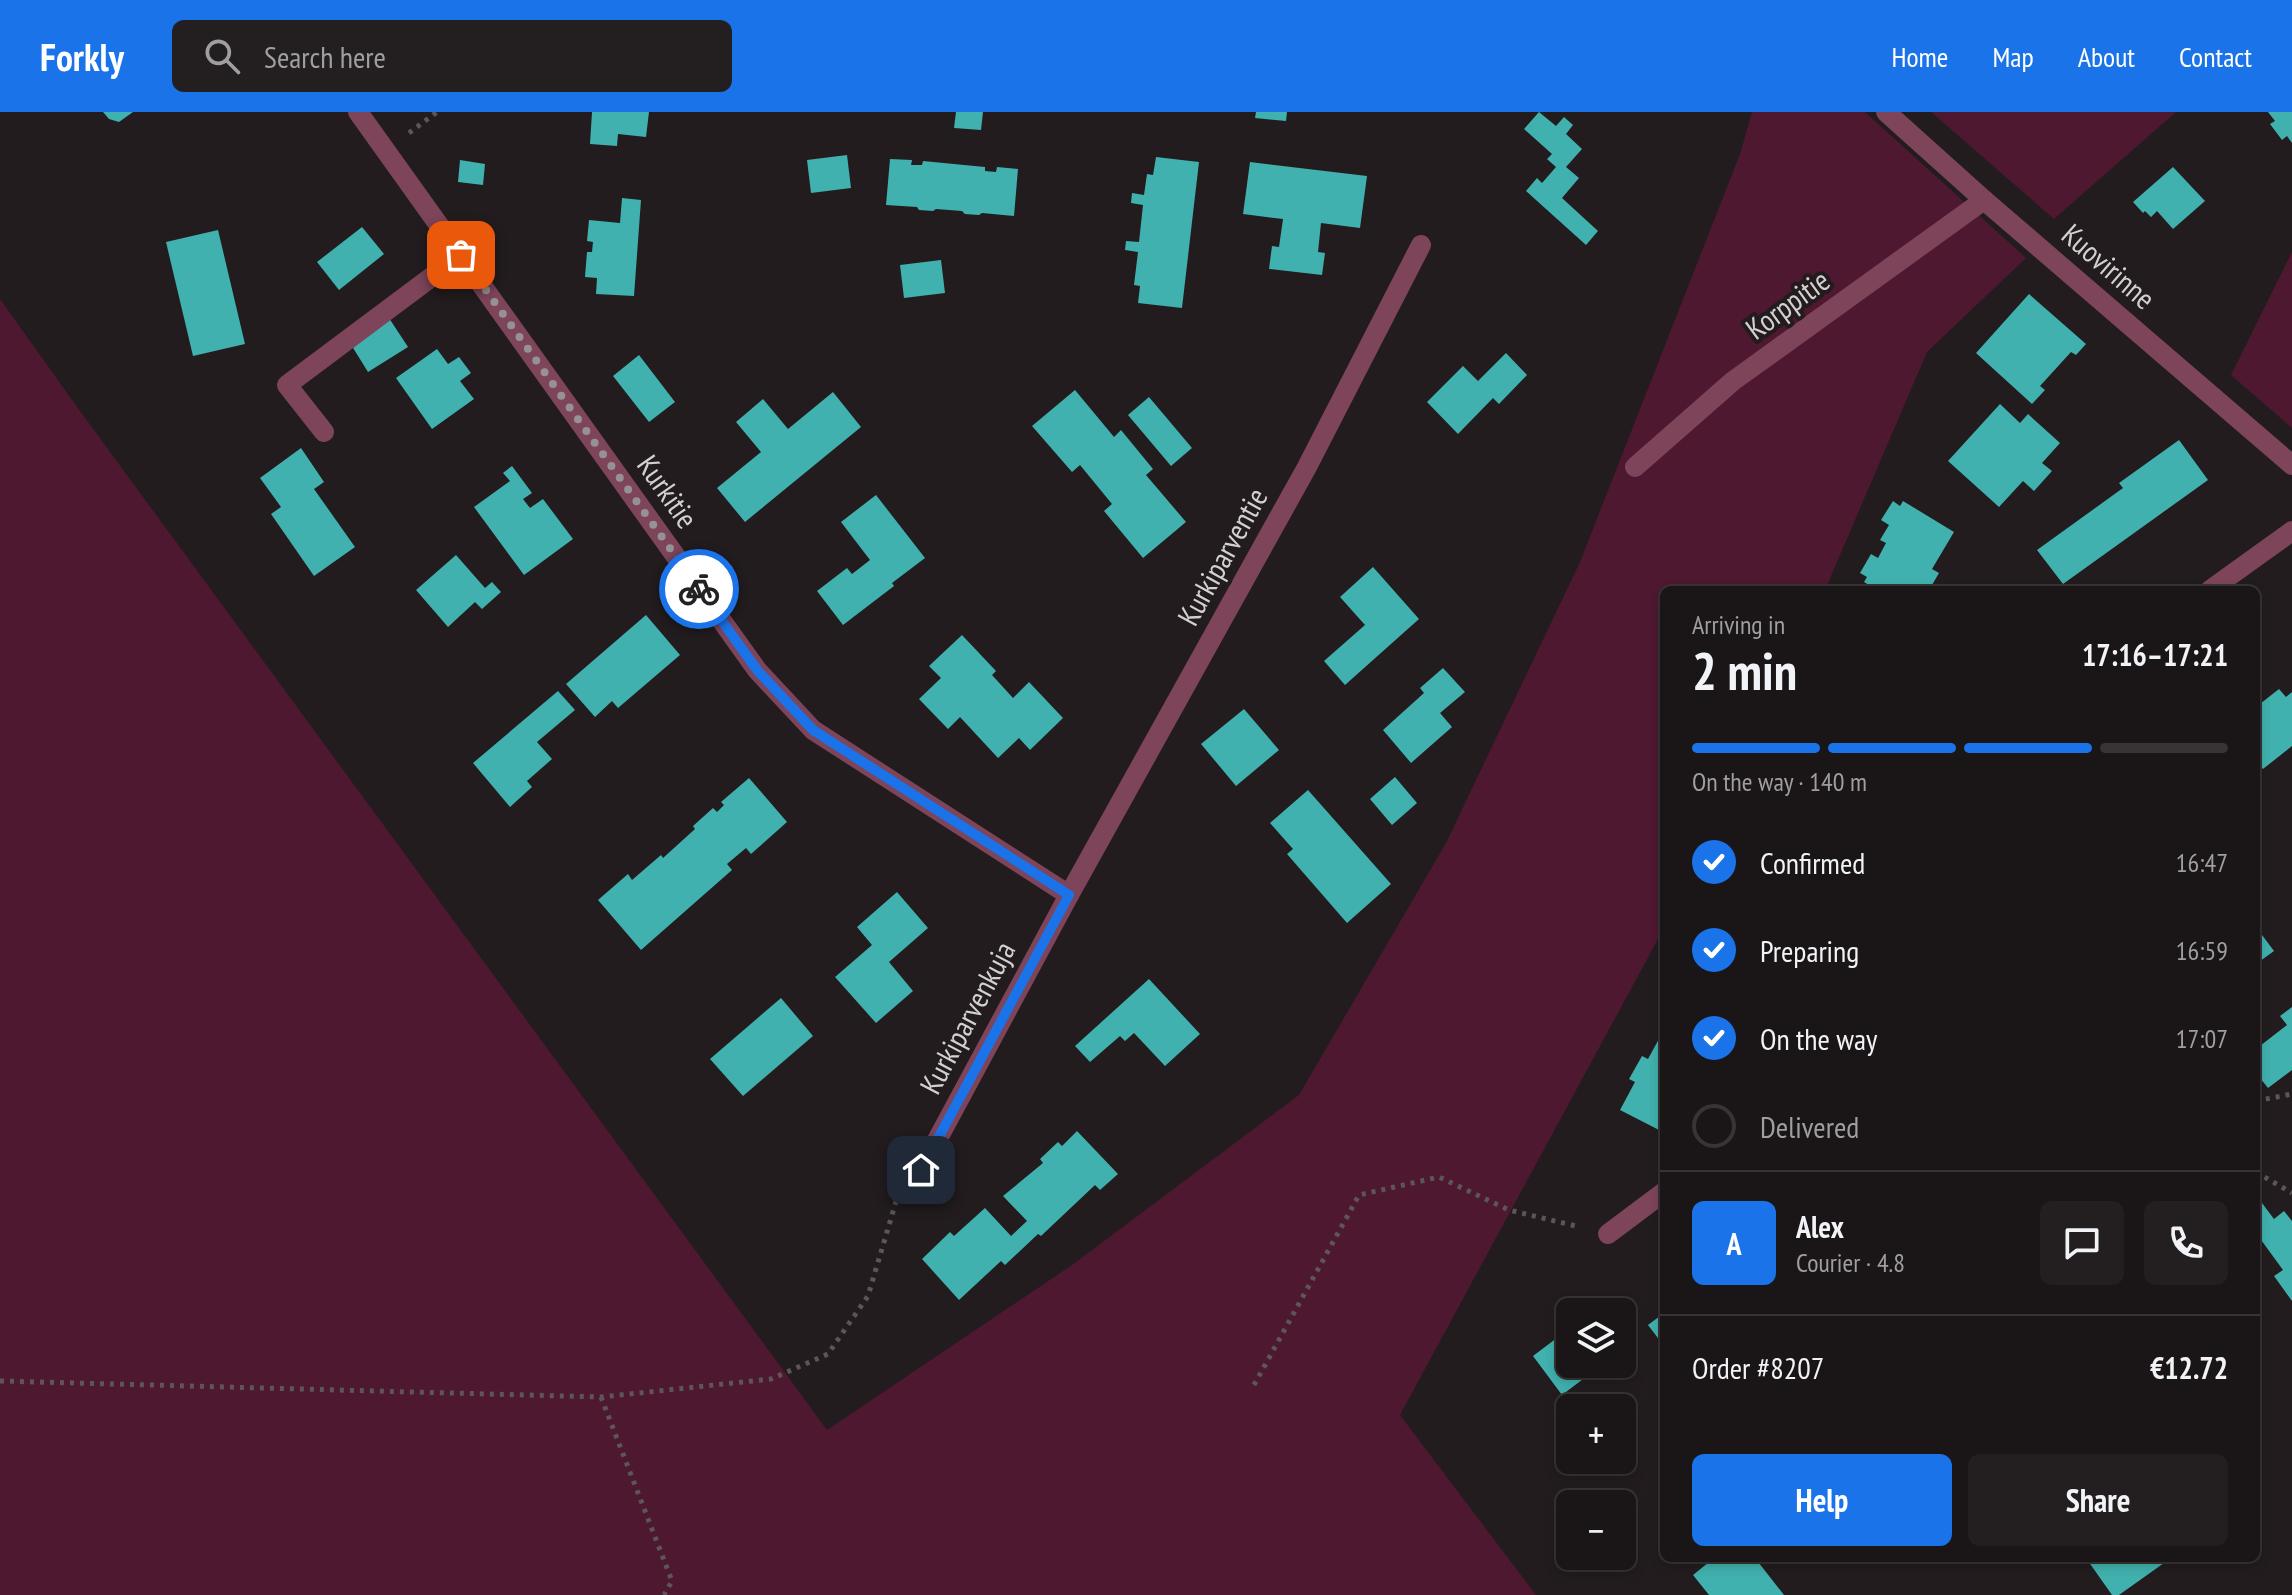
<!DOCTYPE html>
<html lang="en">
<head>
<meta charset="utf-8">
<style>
  body { margin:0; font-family:"PT Sans Narrow",sans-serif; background:#231e1f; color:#f1f3f6; height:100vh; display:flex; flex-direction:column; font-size:30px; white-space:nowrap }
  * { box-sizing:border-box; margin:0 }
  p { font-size:26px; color:#9f9fa1 }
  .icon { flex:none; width:44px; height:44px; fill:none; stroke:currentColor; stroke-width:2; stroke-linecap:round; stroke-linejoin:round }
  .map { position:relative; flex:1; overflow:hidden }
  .sheet { position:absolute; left:1660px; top:474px; width:600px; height:976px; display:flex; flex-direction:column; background:#1a1516; border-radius:12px; box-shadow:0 4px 12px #0003,0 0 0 2px #383435 }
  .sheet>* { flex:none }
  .fabs { position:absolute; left:1556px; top:1186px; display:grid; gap:16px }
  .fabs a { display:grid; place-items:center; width:80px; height:80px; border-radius:12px; background:#1a1516; box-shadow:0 4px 12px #0003,0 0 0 2px #383435; font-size:40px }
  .pin { position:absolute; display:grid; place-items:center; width:68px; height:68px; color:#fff; margin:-34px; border-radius:16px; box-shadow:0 4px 12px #0006 }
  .courier { position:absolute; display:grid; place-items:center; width:80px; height:80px; margin:-40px; border:6px solid #1a73e8; border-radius:50%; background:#fff; color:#222; box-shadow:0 2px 10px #0007 }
  .summary em { font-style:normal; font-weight:800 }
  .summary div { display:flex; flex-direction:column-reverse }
  .summary { display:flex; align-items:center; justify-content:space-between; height:136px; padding:0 32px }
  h1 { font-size:52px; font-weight:800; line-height:60px }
  .bar { display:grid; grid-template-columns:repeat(4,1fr); gap:12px 8px; align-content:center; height:96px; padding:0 32px }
  .bar i { height:10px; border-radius:6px; background:#383435 }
  .bar .current { background:#1a73e8 }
  .bar p { grid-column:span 4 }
  .line { display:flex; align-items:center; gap:20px; padding:0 32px; border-top:2px solid #383435 }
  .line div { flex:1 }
  .round { display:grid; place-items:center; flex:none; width:84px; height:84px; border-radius:12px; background:#231e1f }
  ol { padding:0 32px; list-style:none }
  li { display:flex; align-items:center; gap:24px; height:88px }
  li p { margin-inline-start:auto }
  li .icon { padding:8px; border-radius:50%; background:#1a73e8; color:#fff; stroke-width:4 }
  li:last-child { color:#9f9fa1 }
  li i { width:44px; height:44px; border:4px solid #383435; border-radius:50% }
  .primary-button { display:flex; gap:16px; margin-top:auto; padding:16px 32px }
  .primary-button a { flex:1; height:92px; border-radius:12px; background:#1a73e8; color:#fff; font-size:32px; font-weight:800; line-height:92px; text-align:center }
  .primary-button a+a { background:#231e1f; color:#f1f3f6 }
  header { display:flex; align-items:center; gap:48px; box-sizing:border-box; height:112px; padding:0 40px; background:#1a73e8; color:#fff }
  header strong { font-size:38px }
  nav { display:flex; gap:44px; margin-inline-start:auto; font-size:28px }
  .search { width:560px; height:72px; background:#231e1f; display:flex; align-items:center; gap:20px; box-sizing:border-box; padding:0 28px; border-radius:12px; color:#9f9fa1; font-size:30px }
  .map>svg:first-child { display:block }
  .green { fill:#4e1830 }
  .building { fill:#40b1ae }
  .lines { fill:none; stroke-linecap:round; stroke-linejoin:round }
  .path { stroke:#5c5658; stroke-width:5; stroke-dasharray:4 6; stroke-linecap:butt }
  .minor { stroke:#7d445a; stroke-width:20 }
  .done { stroke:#969192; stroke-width:8; stroke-dasharray:0 14.4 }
  .route { stroke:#1a73e8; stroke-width:10 }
  .labels { text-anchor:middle; stroke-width:8; stroke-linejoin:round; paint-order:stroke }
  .street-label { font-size:30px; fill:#d4d0d1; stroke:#221c1e }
</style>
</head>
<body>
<header>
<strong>Forkly</strong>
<div class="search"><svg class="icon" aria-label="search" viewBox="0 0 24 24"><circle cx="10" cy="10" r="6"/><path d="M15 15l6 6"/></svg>Search here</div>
<nav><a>Home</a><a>Map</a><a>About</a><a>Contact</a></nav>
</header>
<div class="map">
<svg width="2292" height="1483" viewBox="0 0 2292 1483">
  <rect width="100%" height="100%" fill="#221c1e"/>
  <g class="green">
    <path d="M1752 0H1865L2026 146 1927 240 1825 478H1664V816L1400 1303 1536 1483H0V187L80 299 827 1318 1072 1153 1299 983 1446 731 1580 450 1740 42Z"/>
    <path d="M1931 0H2176L2054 107Z"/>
    <path d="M2292 140V316L2231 263Z"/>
  </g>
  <g class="building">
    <path d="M103 0H133L119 10 109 7Z"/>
    <path d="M592 0H649L646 25 618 22 617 34 590 32Z"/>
    <path d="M956 0H983L981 18 954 16Z"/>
    <path d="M1256 0H1287L1286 9 1255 6Z"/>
    <path d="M1539 0 1556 14 1564 5 1573 13 1566 22 1582 37 1566 55 1579 66 1562 86 1598 119 1586 133 1526 79 1537 66 1542 71 1556 55 1547 47 1552 42 1524 17Z"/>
    <path d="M2268 0H2292V31L2287 24 2282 28 2270 12 2275 9Z"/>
    <path d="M847 43 851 76 811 81 807 48Z"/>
    <path d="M1156 45 1199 50 1182 196 1138 191 1140 174 1134 173 1138 140 1125 138 1126 129 1139 130 1143 93 1131 91 1132 81 1144 83 1147 62 1153 63Z"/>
    <path d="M890 47 912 48 911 53H922L923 49 985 55V59L996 60 997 55 1018 57 1014 104 982 101 979 103 965 102 962 99 936 97 933 99 919 98 917 95 886 93Z"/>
    <path d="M460 48 485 52 483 73 458 70Z"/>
    <path d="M1250 50 1367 64 1360 116 1321 111 1318 140 1325 141 1322 163 1269 157 1272 134 1279 135 1283 107 1243 102Z"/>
    <path d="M2173 55 2205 89 2173 117 2157 99 2151 105 2145 99 2143 101 2133 90Z"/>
    <path d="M622 86 641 88 634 184 596 182 597 166 585 165 587 140H592L593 130 587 129 589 108 620 111Z"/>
    <path d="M362 115 384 142 339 178 317 150Z"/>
    <path d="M218 118 245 232 193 244 166 130Z"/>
    <path d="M941 148 945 181 904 186 900 153Z"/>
    <path d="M2029 182 2086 232 2076 243 2071 240 2040 274 2045 278 2032 292 1976 241Z"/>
    <path d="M389 206 408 235 368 260 350 231Z"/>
    <path d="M437 237 448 252 459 245 471 261 460 269 474 287 432 317 396 266Z"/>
    <path d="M1506 241 1527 263 1499 292 1493 286 1458 322 1427 290 1463 254 1478 269Z"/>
    <path d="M639 243 675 290 649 310 613 264Z"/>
    <path d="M1075 278 1114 325 1121 318 1153 357 1146 363 1186 410 1143 446 1104 399 1112 392 1080 353 1072 360 1032 314Z"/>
    <path d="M833 280 861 315 745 410 717 376 761 340 736 310 763 287 788 317Z"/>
    <path d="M1149 285 1192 336 1171 354 1128 303Z"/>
    <path d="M2000 292 2020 311 2028 302 2060 331 2042 351 2052 359 2034 379 2023 369 1999 395 1948 349Z"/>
    <path d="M2179 328 2208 368 2063 472 2037 438 2123 376 2119 371Z"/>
    <path d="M301 336 324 370 314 377 355 435 314 464 271 402 281 395 260 366Z"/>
    <path d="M512 354 532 381 523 387 530 396 543 387 573 427 524 463 474 395 510 369 503 361Z"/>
    <path d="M876 383 925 446 892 471 894 474 843 513 817 479 847 456 852 462 870 448 841 410Z"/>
    <path d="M1893 389 1900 394 1903 389 1954 420 1932 457 1939 461 1929 478H1877L1864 470 1867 465 1860 461 1871 442 1878 446 1886 431 1880 428 1889 413 1881 408Z"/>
    <path d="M456 443 485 476 492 470 501 480 482 497 475 490 448 515 416 478Z"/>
    <path d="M1373 455 1419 507 1345 573 1324 549 1365 513 1340 485Z"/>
    <path d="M646 503 680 543 618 596 612 589 595 605 566 572Z"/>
    <path d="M962 523 996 559 992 563 1013 586 1029 570 1063 606 1030 638 1019 626 998 646 960 605 948 617 919 587 941 566 929 554Z"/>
    <path d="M1443 556 1465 580 1440 601 1452 615 1411 651 1383 618 1424 581 1420 576Z"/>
    <path d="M2279 577 2286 585 2292 580V634L2263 657 2256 649V595Z"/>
    <path d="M558 579 575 598 537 630 552 647 527 669 532 675 510 695 473 651Z"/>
    <path d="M1244 597 1279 638 1236 674 1201 632Z"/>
    <path d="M1395 665 1417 691 1392 713 1370 687Z"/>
    <path d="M749 666 787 710 751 742 746 736 727 752 732 758 641 838 598 788 628 762 632 768 661 743 663 746 695 717 693 714 713 696 717 700 724 693 721 690Z"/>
    <path d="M1308 678 1391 772 1347 811 1287 742 1293 737 1270 711Z"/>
    <path d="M897 780 928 816 889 850 913 879 876 911 835 865 872 833 857 815Z"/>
    <path d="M2256 815 2274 839 2256 852Z"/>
    <path d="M1149 867 1200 922 1165 954 1134 921 1125 929 1120 924 1090 950 1075 934Z"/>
    <path d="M781 886 813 924 743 984 710 947Z"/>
    <path d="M2292 895V958L2268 976 2256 961V937L2287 913 2280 904Z"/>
    <path d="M1660 925 1664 927V1013L1661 1019 1620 998 1635 970 1629 967 1642 944 1648 947Z"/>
    <path d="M1077 1019 1118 1062 1100 1078 1095 1073 1041 1124 1038 1122 1005 1153 1001 1149 959 1188 922 1147 950 1120 954 1124 985 1096 1011 1124 1027 1109 1003 1084 1043 1051 1040 1047 1058 1030 1062 1034Z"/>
    <path d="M2256 1083 2274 1107 2284 1099 2292 1109V1189L2274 1164 2283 1158 2256 1121Z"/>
    <path d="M1664 1201V1234L1648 1213Z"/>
    <path d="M1570 1216V1252H1603L1562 1283 1533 1244Z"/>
    <path d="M1714 1446H1755L1784 1483H1709L1693 1463Z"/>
    <path d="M2086 1446H2171L2119 1483H2112Z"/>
  </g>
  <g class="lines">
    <g class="path">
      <path d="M409 21 437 0"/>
      <path d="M2256 989 2292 982"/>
      <path d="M2256 1060 2292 1081"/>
      <path d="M0 1269 601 1285 771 1267 828 1242 868 1184 900 1076"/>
      <path d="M1254 1273 1359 1083 1439 1065 1509 1098 1580 1115"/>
      <path d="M601 1285 672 1469 664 1483"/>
    </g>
    <g class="minor">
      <path d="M358 0 757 558 813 618 1069 783"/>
      <path d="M1886 0 1984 88 2292 353"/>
      <path d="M324 320 287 273 461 143"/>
      <path d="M1635 355 1733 269 1984 88"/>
      <path d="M2210 478 2292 419"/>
      <path d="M921 1058 1069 783 1307 355 1421 133"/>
      <path d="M1608 1122 1664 1080"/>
    </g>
  </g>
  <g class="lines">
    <path class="done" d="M461 143 699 477"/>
    <path class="route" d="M699 477 757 558 813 618 1069 783 921 1058"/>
  </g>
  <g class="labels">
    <g class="street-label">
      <text transform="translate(2108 155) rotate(41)" y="10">Kuovirinne</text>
      <text transform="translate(1788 193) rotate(-36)" y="10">Korppitie</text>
      <text transform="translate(667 380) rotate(55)" y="10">Kurkitie</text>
      <text transform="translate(1223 445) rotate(-61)" y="10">Kurkiparventie</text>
      <text transform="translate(968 906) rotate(-62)" y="10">Kurkiparvenkuja</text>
    </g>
  </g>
</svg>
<div class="fabs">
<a><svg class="icon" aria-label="layers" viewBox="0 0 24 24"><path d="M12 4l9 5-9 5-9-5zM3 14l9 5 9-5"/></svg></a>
<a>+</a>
<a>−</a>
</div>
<div class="pin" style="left:461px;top:143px;background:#ea580c"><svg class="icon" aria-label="bag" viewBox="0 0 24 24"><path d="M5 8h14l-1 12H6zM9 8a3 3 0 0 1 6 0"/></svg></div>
<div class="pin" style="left:921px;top:1058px;background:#1f2937"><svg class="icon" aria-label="home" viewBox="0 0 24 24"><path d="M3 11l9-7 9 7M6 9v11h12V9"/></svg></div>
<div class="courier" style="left:699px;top:477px"><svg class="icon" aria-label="bike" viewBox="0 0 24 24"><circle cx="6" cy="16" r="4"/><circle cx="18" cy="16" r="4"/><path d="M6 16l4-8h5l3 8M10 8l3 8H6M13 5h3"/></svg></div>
<section class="sheet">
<div class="summary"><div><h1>2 min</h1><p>Arriving in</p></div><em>17:16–17:21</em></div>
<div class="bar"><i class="current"></i><i class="current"></i><i class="current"></i><i></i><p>On the way · 140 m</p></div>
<ol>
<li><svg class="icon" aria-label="check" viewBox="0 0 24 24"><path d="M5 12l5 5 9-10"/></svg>Confirmed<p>16:47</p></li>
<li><svg class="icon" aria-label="check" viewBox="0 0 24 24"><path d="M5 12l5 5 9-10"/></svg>Preparing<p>16:59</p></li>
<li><svg class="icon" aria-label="check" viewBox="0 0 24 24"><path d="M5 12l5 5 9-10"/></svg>On the way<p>17:07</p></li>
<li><i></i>Delivered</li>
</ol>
<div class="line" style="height:144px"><b class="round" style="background:#1a73e8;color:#fff">A</b><div><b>Alex</b><p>Courier · 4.8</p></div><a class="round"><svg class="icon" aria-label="chat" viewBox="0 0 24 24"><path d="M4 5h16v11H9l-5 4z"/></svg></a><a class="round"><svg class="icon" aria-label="phone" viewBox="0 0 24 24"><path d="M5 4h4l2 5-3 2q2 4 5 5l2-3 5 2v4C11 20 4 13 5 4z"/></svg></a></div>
<div class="line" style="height:104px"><div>Order #8207</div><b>€12.72</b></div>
<div class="primary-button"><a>Help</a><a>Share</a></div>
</section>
</div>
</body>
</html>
